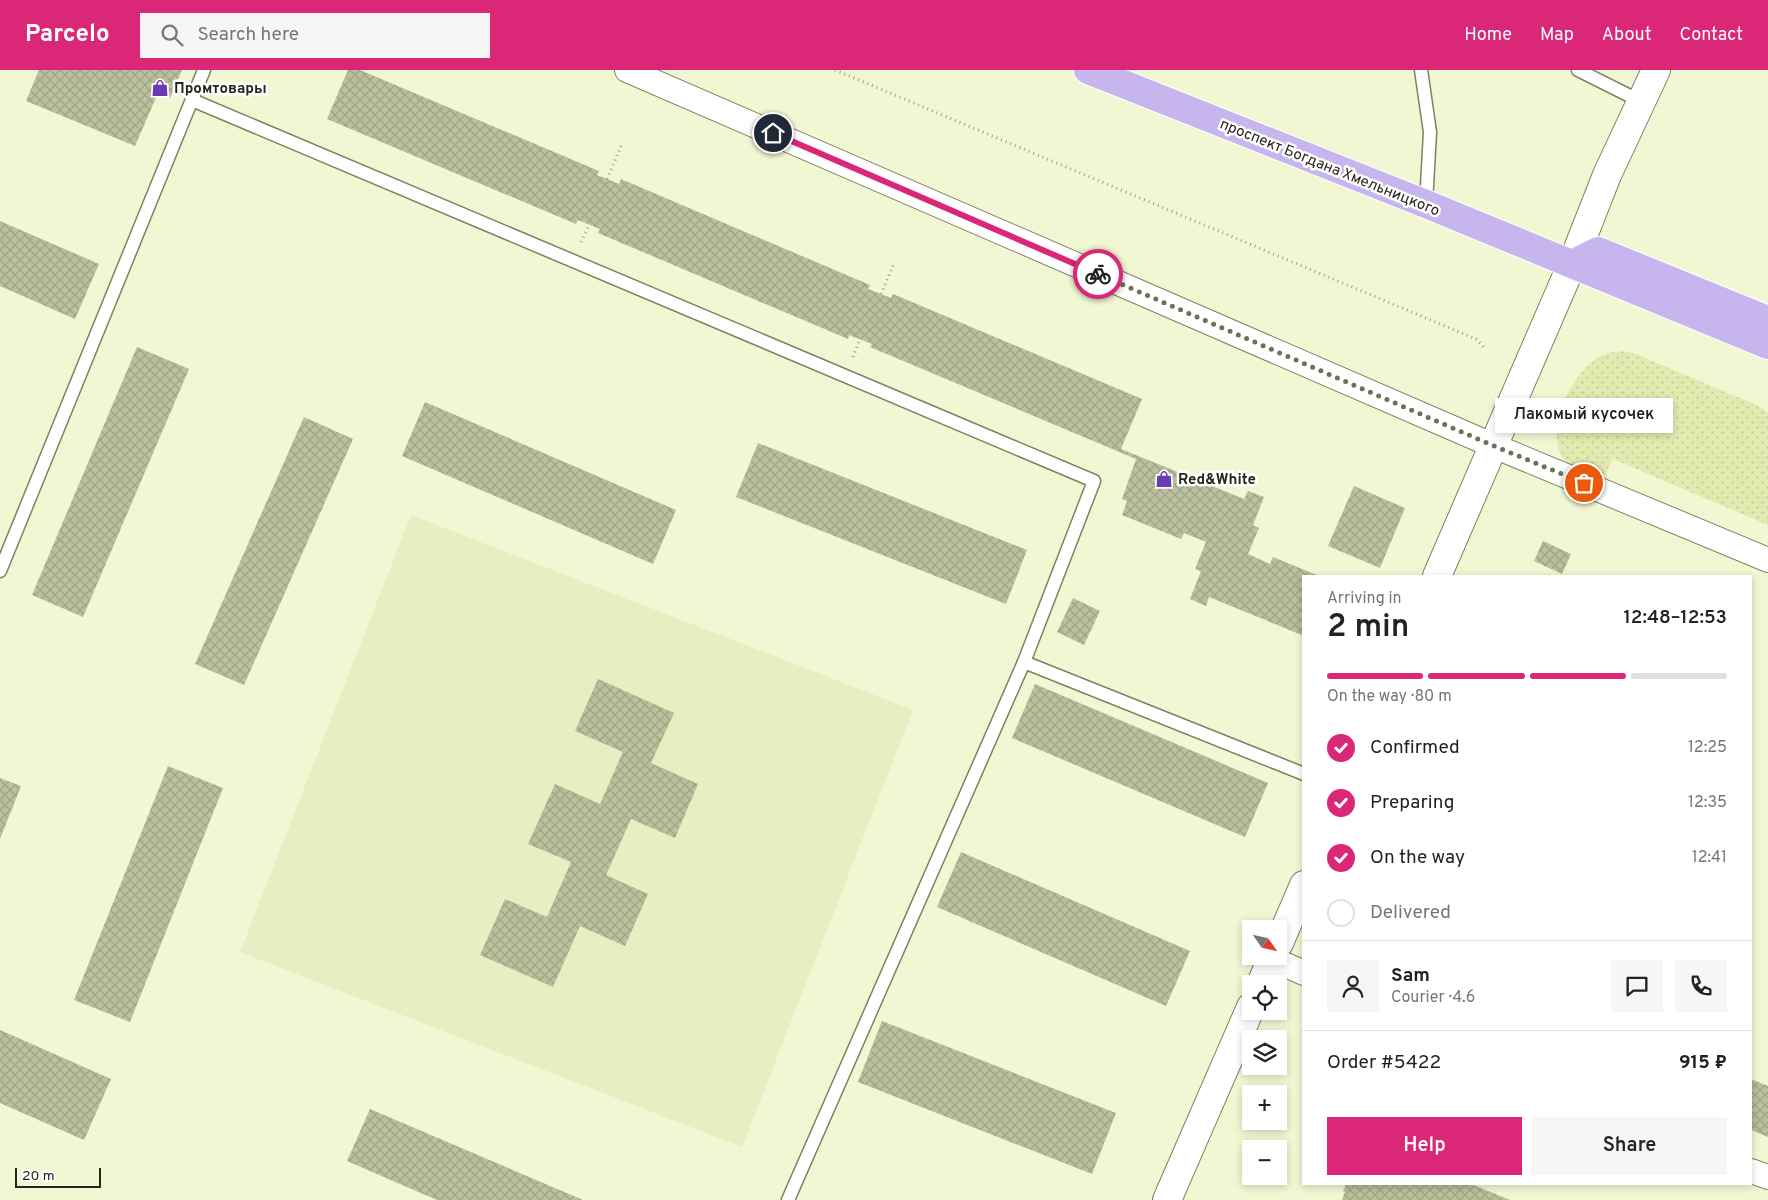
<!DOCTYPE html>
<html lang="en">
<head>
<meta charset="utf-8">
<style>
  body { margin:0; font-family:Overpass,sans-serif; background:#f6f6f6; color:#222; height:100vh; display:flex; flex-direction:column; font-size:19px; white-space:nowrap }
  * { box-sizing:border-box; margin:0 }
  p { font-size:16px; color:#767676 }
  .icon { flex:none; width:28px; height:28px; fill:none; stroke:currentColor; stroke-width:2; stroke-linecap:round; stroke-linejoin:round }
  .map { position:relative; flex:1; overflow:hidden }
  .panel { position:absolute; left:1302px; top:505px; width:450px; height:610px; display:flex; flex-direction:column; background:#fff; border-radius:0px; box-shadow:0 2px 8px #0003 }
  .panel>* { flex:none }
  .needle { width:32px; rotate:124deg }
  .tools { position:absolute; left:1242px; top:850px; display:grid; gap:10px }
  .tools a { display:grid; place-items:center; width:45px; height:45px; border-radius:0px; background:#fff; box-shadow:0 2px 8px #0003; font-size:25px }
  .scale { position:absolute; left:15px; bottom:12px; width:86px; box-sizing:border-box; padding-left:5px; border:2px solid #26271a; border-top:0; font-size:14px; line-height:18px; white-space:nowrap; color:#26271a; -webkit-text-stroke:4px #fff; paint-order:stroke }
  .pin { position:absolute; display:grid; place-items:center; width:42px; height:42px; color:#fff; margin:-21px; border:2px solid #fff; border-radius:50%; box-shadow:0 1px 5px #0007 }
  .courier { position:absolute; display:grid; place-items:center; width:50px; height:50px; margin:-25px; border:4px solid #db2777; border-radius:50%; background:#fff; color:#222; box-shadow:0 1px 6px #0007 }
  .bubble { position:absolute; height:35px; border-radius:0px; background:#fff; box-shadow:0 2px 8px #0003; font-size:16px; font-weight:600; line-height:35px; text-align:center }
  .summary em { font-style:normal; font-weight:600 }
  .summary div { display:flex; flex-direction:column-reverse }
  .summary { display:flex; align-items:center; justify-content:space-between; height:85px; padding:0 25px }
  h1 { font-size:32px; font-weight:600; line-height:38px }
  .bar { display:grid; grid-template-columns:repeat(4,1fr); gap:8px 5px; align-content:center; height:60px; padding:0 25px }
  .bar i { height:6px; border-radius:4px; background:#e0e0e0 }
  .bar .active { background:#db2777 }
  .bar p { grid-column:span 4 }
  .line { display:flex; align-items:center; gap:12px; padding:0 25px; border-top:1px solid #e0e0e0 }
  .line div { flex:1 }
  .round { display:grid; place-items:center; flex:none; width:52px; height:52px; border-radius:0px; background:#f6f6f6 }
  ol { padding:0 25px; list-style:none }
  li { display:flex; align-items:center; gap:15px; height:55px }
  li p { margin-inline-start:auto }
  li .icon { padding:5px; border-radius:50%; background:#db2777; color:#fff; stroke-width:4 }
  li:last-child { color:#767676 }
  li i { width:28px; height:28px; border:2px solid #e0e0e0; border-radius:50% }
  .cta { display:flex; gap:10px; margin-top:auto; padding:10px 25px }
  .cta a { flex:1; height:58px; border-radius:0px; background:#db2777; color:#fff; font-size:20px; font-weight:600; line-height:58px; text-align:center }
  .cta a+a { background:#f6f6f6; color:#222 }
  header { display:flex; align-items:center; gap:30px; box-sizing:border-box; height:70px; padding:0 25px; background:#db2777; color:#fff }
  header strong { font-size:24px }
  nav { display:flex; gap:28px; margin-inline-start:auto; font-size:18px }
  .search { width:350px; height:45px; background:#f6f6f6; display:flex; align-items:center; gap:12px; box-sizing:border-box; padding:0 18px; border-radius:0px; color:#767676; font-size:19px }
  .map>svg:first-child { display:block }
  .built { fill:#e7eec1 }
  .grass { fill:url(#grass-dots) }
  .building { fill:url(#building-cross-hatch) }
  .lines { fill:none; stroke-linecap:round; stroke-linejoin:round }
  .service-casing { stroke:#7e8261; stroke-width:15 }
  .minor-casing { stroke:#7e8261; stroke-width:26 }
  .tertiary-casing { stroke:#7e8261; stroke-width:30 }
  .primary-casing { stroke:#fff; stroke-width:30 }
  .path { stroke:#9ca085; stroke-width:3; stroke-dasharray:1 4; stroke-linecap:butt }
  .service { stroke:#fff; stroke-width:12 }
  .minor { stroke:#fff; stroke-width:24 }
  .tertiary { stroke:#fff; stroke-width:28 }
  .primary { stroke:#c7b5ee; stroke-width:28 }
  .done { stroke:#6d705a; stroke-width:5; stroke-dasharray:0 9 }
  .route { stroke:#db2777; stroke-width:6 }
  .labels { text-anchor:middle; stroke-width:5; stroke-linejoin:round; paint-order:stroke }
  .poi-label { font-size:15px; font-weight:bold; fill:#26271a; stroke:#fff; text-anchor:start }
  .street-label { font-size:15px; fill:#26271a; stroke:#fff }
</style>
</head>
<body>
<header>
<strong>Parcelo</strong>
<div class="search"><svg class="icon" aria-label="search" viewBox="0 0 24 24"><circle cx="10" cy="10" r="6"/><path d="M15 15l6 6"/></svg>Search here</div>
<nav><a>Home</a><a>Map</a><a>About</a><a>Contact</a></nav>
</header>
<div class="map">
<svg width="1768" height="1130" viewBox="0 0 1768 1130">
  <defs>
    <pattern id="grass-dots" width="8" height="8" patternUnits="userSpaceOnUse" patternTransform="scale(1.25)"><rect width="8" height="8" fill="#e2eaaf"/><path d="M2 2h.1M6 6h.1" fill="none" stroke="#c2c996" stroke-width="1.8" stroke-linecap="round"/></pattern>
    <pattern id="building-cross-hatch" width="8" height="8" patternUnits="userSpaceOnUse" patternTransform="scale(1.25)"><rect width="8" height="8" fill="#babf9c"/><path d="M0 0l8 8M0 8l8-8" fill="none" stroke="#a0a486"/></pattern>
  </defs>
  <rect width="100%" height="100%" fill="#f1f7d2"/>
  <path class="built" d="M411 445 913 640 742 1077 240 882Z"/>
  <path class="grass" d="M1624 281 1636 284 1759 336 1768 343V455L1613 389 1600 415C1587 407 1569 400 1561 385 1547 356 1571 307 1595 290 1603 283 1614 282 1624 281Z"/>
  <g class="building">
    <path d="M39 0H182L170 28 158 23 135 76 26 31Z"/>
    <path d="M348 0H360L599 101 597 105 607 109 619 114 621 109 870 215 868 219 891 228 893 224 1142 329 1121 379 1244 429 1248 421 1264 427 1253 455 1259 458 1248 484 1270 494 1273 487 1319 506H1304V566L1209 527 1206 536 1190 529 1201 501 1195 499 1206 472 1184 463 1181 469 1122 445 1127 431 1122 429 1136 389 870 277 872 274 849 265 848 269 598 163 600 159 578 150 576 154 327 49Z"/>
    <path d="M0 151 99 194 75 249 0 216Z"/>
    <path d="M137 277 189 299 83 547 32 525Z"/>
    <path d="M425 332 676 440 653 494 402 386Z"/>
    <path d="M304 347 353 369 244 615 195 594Z"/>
    <path d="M758 373 1027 480 1006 534 736 427Z"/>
    <path d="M1354 416 1405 438 1380 498 1328 476Z"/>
    <path d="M1543 471 1571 484 1562 504 1534 491Z"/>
    <path d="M1073 528 1100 541 1084 575 1057 562Z"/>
    <path d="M598 609 674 643 651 693 698 714 675 768 631 749 606 805 648 824 625 876 580 856 553 917 480 885 505 829 547 847 571 792 528 774 555 714 600 734 623 682 575 661Z"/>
    <path d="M1035 614 1268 713 1245 767 1012 668Z"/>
    <path d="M168 696 223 718 130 952 74 930Z"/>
    <path d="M0 708 21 716 0 769Z"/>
    <path d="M961 782 1190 881 1166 936 937 837Z"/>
    <path d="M882 951 1116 1043 1092 1104 858 1012Z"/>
    <path d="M0 960 111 1009 84 1070 0 1033Z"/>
    <path d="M1751 1009 1768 1016V1067L1751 1060Z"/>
    <path d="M370 1039 583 1130H437L347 1091Z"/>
    <path d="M1346 1114H1471L1510 1130H1342L1345 1122 1343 1121Z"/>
  </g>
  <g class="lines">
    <g class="service-casing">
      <g id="service">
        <path d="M1421 0 1430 62 1426 134"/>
        <path d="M1578 0 1642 32"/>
        <path d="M192 30 1094 411 1024 592 788 1130"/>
        <path d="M0 501 204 0"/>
        <path d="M1024 592 1304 704"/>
      </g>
    </g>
    <g class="minor-casing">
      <g id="minor">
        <path d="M627 0 1494 376 1768 490"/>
        <path d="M1272 889 1304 903"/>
        <path d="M1751 1101 1768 1107"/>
      </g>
    </g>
    <g class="tertiary-casing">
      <g id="tertiary">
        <path d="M1437 506 1572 194 1607 105 1656 0"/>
        <path d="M1279 873 1304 815"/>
        <path d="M1261 914 1273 886"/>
        <path d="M1167 1130 1251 937"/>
      </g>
    </g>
    <g class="primary-casing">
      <g id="primary">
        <path d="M1088 0 1426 134 1768 275"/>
        <path d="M1572 194 1598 181 1768 250"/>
      </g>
    </g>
    <g class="path">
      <path d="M835 0 1476 269 1484 277"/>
      <path d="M607 109 622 74"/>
      <path d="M581 172 589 155"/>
      <path d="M881 224 894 193"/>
      <path d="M853 287 860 269"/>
    </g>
    <use href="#service" class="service"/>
    <use href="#minor" class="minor"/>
    <use href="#tertiary" class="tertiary"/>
    <use href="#primary" class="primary"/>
  </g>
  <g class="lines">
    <path class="done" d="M1098 204 1494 376 1584 413"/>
    <path class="route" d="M773 63 1098 204"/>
  </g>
  <defs>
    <g id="shop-bare" transform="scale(1.35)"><path d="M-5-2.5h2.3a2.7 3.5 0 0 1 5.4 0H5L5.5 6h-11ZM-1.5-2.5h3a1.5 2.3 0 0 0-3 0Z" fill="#693bb2" stroke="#fff" stroke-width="2.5" paint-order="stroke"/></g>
  </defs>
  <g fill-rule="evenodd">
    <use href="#shop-bare" x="160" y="18"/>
    <use href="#shop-bare" x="1164" y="409"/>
  </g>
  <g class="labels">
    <g class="poi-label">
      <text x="174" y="23">Промтовары</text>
      <text x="1178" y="414">Red&amp;White</text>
    </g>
    <g class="street-label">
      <text transform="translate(1330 97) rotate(22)" y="5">проспект Богдана Хмельницкого</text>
    </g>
  </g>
</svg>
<div class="tools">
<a><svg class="needle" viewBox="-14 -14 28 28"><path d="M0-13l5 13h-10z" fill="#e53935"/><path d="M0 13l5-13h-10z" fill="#767676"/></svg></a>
<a><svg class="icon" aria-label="locate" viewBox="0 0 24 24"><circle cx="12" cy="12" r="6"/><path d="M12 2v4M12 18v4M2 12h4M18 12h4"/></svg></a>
<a><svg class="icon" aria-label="layers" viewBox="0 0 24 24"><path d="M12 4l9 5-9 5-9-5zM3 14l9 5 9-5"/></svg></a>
<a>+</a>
<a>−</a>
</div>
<div class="scale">20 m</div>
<div class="pin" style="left:1584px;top:413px;background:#ea580c"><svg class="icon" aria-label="bag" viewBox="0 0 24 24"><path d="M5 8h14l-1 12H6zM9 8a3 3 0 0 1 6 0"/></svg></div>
<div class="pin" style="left:773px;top:63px;background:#1f2937"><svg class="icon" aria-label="home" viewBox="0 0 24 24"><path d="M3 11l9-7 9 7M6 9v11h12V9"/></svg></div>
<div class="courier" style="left:1098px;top:204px"><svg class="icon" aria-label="bike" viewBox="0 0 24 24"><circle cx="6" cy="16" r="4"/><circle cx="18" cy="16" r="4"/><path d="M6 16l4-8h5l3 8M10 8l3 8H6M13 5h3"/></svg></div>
<div class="bubble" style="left:1495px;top:328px;width:178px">Лакомый кусочек</div>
<section class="panel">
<div class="summary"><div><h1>2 min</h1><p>Arriving in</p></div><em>12:48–12:53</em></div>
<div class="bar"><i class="active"></i><i class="active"></i><i class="active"></i><i></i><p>On the way · 80 m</p></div>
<ol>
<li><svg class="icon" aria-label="check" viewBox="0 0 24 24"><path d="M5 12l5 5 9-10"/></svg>Confirmed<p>12:25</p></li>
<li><svg class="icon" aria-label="check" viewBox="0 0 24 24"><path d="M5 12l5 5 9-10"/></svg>Preparing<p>12:35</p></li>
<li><svg class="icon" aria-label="check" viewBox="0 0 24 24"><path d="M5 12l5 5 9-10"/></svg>On the way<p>12:41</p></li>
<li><i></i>Delivered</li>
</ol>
<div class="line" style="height:90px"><a class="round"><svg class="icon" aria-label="person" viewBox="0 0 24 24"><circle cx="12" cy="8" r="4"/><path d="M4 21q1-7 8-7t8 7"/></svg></a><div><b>Sam</b><p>Courier · 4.6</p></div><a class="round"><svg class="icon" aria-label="chat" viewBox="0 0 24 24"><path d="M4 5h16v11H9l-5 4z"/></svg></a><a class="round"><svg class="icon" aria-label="phone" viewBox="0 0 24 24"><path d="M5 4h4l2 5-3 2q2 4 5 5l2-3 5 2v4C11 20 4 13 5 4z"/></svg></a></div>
<div class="line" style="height:65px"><div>Order #5422</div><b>915 ₽</b></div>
<div class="cta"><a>Help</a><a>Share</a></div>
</section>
</div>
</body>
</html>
